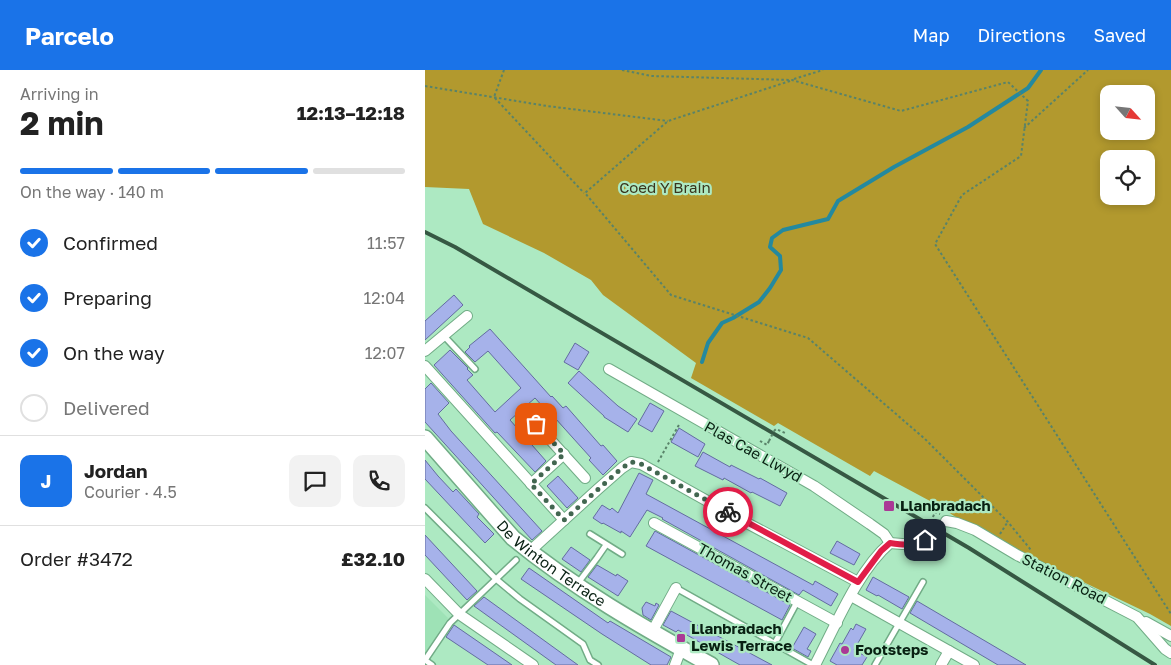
<!DOCTYPE html>
<html lang="en">
<head>
<meta charset="utf-8">
<style>
  body { margin:0; font-family:"Golos Text",sans-serif; background:#f2f2f2; color:#222; height:100vh; display:flex; flex-direction:column; font-size:19px; white-space:nowrap }
  * { box-sizing:border-box; margin:0 }
  p { font-size:16px; color:#767676 }
  .icon { flex:none; width:28px; height:28px; fill:none; stroke:currentColor; stroke-width:2; stroke-linecap:round; stroke-linejoin:round }
  .map { position:relative; flex:1; overflow:hidden }
  .drawer { display:flex; flex-direction:column; background:#fff; width:425px }
  .drawer>* { flex:none }
  .needle { width:32px; rotate:117deg }
  .fabs { position:absolute; left:675px; top:15px; display:grid; gap:10px }
  .fabs a { display:grid; place-items:center; width:55px; height:55px; border-radius:10px; background:#fff; box-shadow:0 2px 8px #0003; font-size:25px }
  .pin { position:absolute; display:grid; place-items:center; width:42px; height:42px; color:#fff; margin:-21px; border-radius:10px; box-shadow:0 2px 8px #0006 }
  .courier { position:absolute; display:grid; place-items:center; width:50px; height:50px; margin:-25px; border:4px solid #e11d48; border-radius:50%; background:#fff; color:#222; box-shadow:0 1px 6px #0007 }
  .headline em { font-style:normal; font-weight:700 }
  .headline div { display:flex; flex-direction:column-reverse }
  .headline { display:flex; align-items:center; justify-content:space-between; height:85px; padding:0 20px }
  h1 { font-size:32px; font-weight:700; line-height:38px }
  .bar { display:grid; grid-template-columns:repeat(4,1fr); gap:8px 5px; align-content:center; height:60px; padding:0 20px }
  .bar i { height:6px; border-radius:4px; background:#e0e0e0 }
  .bar .selected { background:#1a73e8 }
  .bar p { grid-column:span 4 }
  .line { display:flex; align-items:center; gap:12px; padding:0 20px; border-top:1px solid #e0e0e0 }
  .line div { flex:1 }
  .round { display:grid; place-items:center; flex:none; width:52px; height:52px; border-radius:10px; background:#f2f2f2 }
  ol { padding:0 20px; list-style:none }
  li { display:flex; align-items:center; gap:15px; height:55px }
  li p { margin-inline-start:auto }
  li .icon { padding:5px; border-radius:50%; background:#1a73e8; color:#fff; stroke-width:4 }
  li:last-child { color:#767676 }
  li i { width:28px; height:28px; border:2px solid #e0e0e0; border-radius:50% }
  header { display:flex; align-items:center; gap:30px; box-sizing:border-box; height:70px; padding:0 25px; background:#1a73e8; color:#fff }
  header strong { font-size:24px }
  nav { display:flex; gap:28px; margin-inline-start:auto; font-size:18px }
  main { display:flex; flex:1; min-height:0 }
  .map>svg:first-child { display:block }
  .built { fill:#9ee2b6 }
  .forest { fill:#b2992e; fill-rule:evenodd }
  .lines { fill:none; stroke-linecap:round; stroke-linejoin:round }
  .stream { stroke:#24899f; stroke-width:4 }
  .building { fill:#a6b2ea; stroke:#636ca0 }
  .street-tunnel { stroke:#8cc19f; stroke-width:10; stroke-dasharray:10 5; stroke-linecap:butt }
  .lane-casing { stroke:#71ac86; stroke-width:8 }
  .street-casing { stroke:#71ac86; stroke-width:12 }
  .secondary-casing { stroke:#71ac86; stroke-width:18 }
  .path { stroke:#598369; stroke-width:2; stroke-dasharray:2.5 2.5; stroke-linecap:butt }
  .lane { stroke:#fff; stroke-width:5 }
  .street { stroke:#fff; stroke-width:10 }
  .secondary { stroke:#fff; stroke-width:15 }
  .rail { stroke:#365843; stroke-width:4 }
  .path-bridge { stroke:#598369; stroke-width:2; stroke-dasharray:2.5 2.5; stroke-linecap:butt }
  .done { stroke:#426650; stroke-width:5; stroke-dasharray:0 9 }
  .route { stroke:#e11d48; stroke-width:6 }
  .poi-dot { fill:#aa3996; stroke:#ade9c2; stroke-width:2 }
  .labels { text-anchor:middle; stroke-width:4.5; stroke-linejoin:round; paint-order:stroke }
  .park-label { font-size:15px; fill:#39341d; stroke:#ade9c2 }
  .street-label { font-size:15px; fill:#082012; stroke:#ade9c2 }
  .poi-label { font-size:15px; font-weight:bold; fill:#082012; stroke:#ade9c2; text-anchor:start }
</style>
</head>
<body>
<header>
<strong>Parcelo</strong>
<nav><a>Map</a><a>Directions</a><a>Saved</a></nav>
</header>
<main>
<section class="drawer">
<div class="headline"><div><h1>2 min</h1><p>Arriving in</p></div><em>12:13–12:18</em></div>
<div class="bar"><i class="selected"></i><i class="selected"></i><i class="selected"></i><i></i><p>On the way · 140 m</p></div>
<ol>
<li><svg class="icon" aria-label="check" viewBox="0 0 24 24"><path d="M5 12l5 5 9-10"/></svg>Confirmed<p>11:57</p></li>
<li><svg class="icon" aria-label="check" viewBox="0 0 24 24"><path d="M5 12l5 5 9-10"/></svg>Preparing<p>12:04</p></li>
<li><svg class="icon" aria-label="check" viewBox="0 0 24 24"><path d="M5 12l5 5 9-10"/></svg>On the way<p>12:07</p></li>
<li><i></i>Delivered</li>
</ol>
<div class="line" style="height:90px"><b class="round" style="background:#1a73e8;color:#fff">J</b><div><b>Jordan</b><p>Courier · 4.5</p></div><a class="round"><svg class="icon" aria-label="chat" viewBox="0 0 24 24"><path d="M4 5h16v11H9l-5 4z"/></svg></a><a class="round"><svg class="icon" aria-label="phone" viewBox="0 0 24 24"><path d="M5 4h4l2 5-3 2q2 4 5 5l2-3 5 2v4C11 20 4 13 5 4z"/></svg></a></div>
<div class="line" style="height:65px"><div>Order #3472</div><b>£32.10</b></div>
</section>
<div class="map">
<svg width="746" height="595" viewBox="0 0 746 595">
  <rect width="100%" height="100%" fill="#ade9c2"/>
  <path class="built" d="M0 525 23 548 0 583Z"/>
  <path class="forest" d="M0 0H746V556L725 544 629 498 539 452 505 431 449 401 445 406 353 353 349 356 266 308 271 293 178 225 166 210 119 183 58 154 44 119 0 117ZM684 24H721V61H684ZM684 89H721V126H684Z"/>
  <g class="lines">
    <path class="stream" d="M277 292 283 273 297 253 308 248 334 232 345 218 356 200 355 186 345 177 347 168 358 160 403 149 413 131 469 97 543 57 603 18 616 0"/>
  </g>
  <g class="building">
    <path d="M29 225 38 235 0 270V251Z"/>
    <path d="M65 259 126 327 127 326 138 338 141 336 176 376 178 375 192 391 178 405 164 390 166 388 130 348 129 349 110 328 85 350 121 391 110 402 72 362 70 363 9 295 25 280 43 298 42 299 48 305 42 310 70 342 96 318 63 281 50 292 40 282 45 277 44 276Z"/>
    <path d="M150 273 164 282 153 300 139 292Z"/>
    <path d="M154 301 193 336 212 349 203 362 179 347V346L143 313Z"/>
    <path d="M6 313 24 333 13 344 26 361 117 461 107 470 0 352V319Z"/>
    <path d="M225 333 239 341 227 362 213 354Z"/>
    <path d="M254 358 280 374 273 387 246 372Z"/>
    <path d="M278 382 305 397 306 395 334 409 335 408 362 423 355 436 327 422 326 423 299 408 298 410 270 396Z"/>
    <path d="M0 390 13 406 28 422 31 419 54 444 52 447 69 464 60 473 0 409Z"/>
    <path d="M214 403 228 410 221 424 388 515 390 511 413 524 406 536 378 520 374 525 237 449 238 448 222 440 205 467 196 461V463L178 453 177 454 168 448 177 435 185 440 187 438 193 443Z"/>
    <path d="M133 406 153 428 142 438 122 416Z"/>
    <path d="M230 461 365 535 357 550 221 476Z"/>
    <path d="M0 465 52 521 42 530 0 485Z"/>
    <path d="M412 471 435 484 429 495 405 483Z"/>
    <path d="M146 477 165 490 156 502 137 489Z"/>
    <path d="M172 495 191 506 192 504 203 511 193 526 163 507Z"/>
    <path d="M104 498 183 553 185 551 246 587 242 595H226L177 564 96 509Z"/>
    <path d="M448 507 484 527 477 539 453 525 452 526 441 520Z"/>
    <path d="M59 527 153 595H131L49 536Z"/>
    <path d="M492 531 601 595H573L485 543Z"/>
    <path d="M221 532 230 536 231 533 234 535 226 550 218 545 217 538Z"/>
    <path d="M246 541 347 595H315L253 560 251 562 238 555Z"/>
    <path d="M431 554 441 559 429 580 442 587 437 595H412L405 591 415 573 417 574 426 558 428 560Z"/>
    <path d="M29 555 87 595H63L21 567Z"/>
    <path d="M379 557 391 564 382 579 386 581 383 587 367 578Z"/>
  </g>
  <g class="lines">
    <path class="street-tunnel" d="M500 470 521 451"/>
    <g class="lane-casing">
      <g id="lane">
        <path d="M19 266 50 299"/>
        <path d="M0 438 71 509 95 529 158 574 165 590 173 595"/>
        <path d="M165 464 197 484"/>
        <path d="M153 513 172 488 181 475"/>
        <path d="M251 518 388 595"/>
        <path d="M350 573 372 532"/>
        <path d="M0 590 25 553 91 490"/>
        <path d="M0 590 7 595"/>
        <path d="M450 595 498 512"/>
      </g>
    </g>
    <g class="street-casing">
      <g id="street">
        <path d="M0 281 42 246"/>
        <path d="M0 296 139 450"/>
        <path d="M184 299 389 416 445 454 459 464 465 473"/>
        <path d="M111 354 160 408"/>
        <path d="M106 414 139 384"/>
        <path d="M521 451 532 453 550 460 592 485 712 547 740 579 746 583"/>
        <path d="M229 453 412 553"/>
        <path d="M105 481 173 419 197 398 206 392 216 394 320 452 433 512"/>
        <path d="M0 509 34 544 108 595"/>
        <path d="M426 526 549 595"/>
        <path d="M721 552 746 566"/>
        <path d="M227 562 251 518"/>
        <path d="M250 595 256 579"/>
        <path d="M390 595C410 557 433 500 465 473 479 474 487 476 500 470"/>
        <path d="M516 595 524 581"/>
      </g>
    </g>
    <g class="secondary-casing">
      <g id="secondary">
        <path id="s1" d="M0 368 88 468C149 518 217 557 286 595"/>
      </g>
    </g>
    <g class="path">
      <path d="M79 0 69 27 159 123"/>
      <path d="M197 0 226 6 367 10 476 41 583 12 603 31 596 86 537 125 510 174 746 544"/>
      <path d="M369 9 398 0"/>
      <path d="M365 11 243 51 160 123 246 225 383 268 500 369 583 452 606 480"/>
      <path d="M0 16 122 36 243 51"/>
      <path d="M599 58 663 0"/>
      <path d="M349 361 351 359 360 363"/>
      <path d="M335 371 342 375 344 371"/>
      <path d="M233 392 255 353"/>
      <path d="M508 447 510 442 515 444"/>
      <path d="M575 464 582 453"/>
    </g>
    <use href="#lane" class="lane"/>
    <use href="#street" class="street"/>
    <use href="#secondary" class="secondary"/>
    <path class="rail" d="M0 162 30 177 544 478 730 595"/>
    <path class="path-bridge" d="M344 371 349 361"/>
  </g>
  <g class="lines">
    <path class="done" d="M111 354 139 384 106 414 139 450 197 398 206 392 216 394 303 442"/>
    <path class="route" d="M303 442 433 512 456 481 465 473C479 475 487 476 500 470"/>
  </g>
  <g class="poi-dot">
    <rect x="458" y="430" width="12" height="12" rx="2.5"/>
    <rect x="251" y="563" width="10" height="10" rx="2.5"/>
    <circle cx="420" cy="580" r="5"/>
  </g>
  <g class="labels">
    <g class="park-label">
      <text x="240" y="123">Coed Y Brain</text>
    </g>
    <g class="street-label">
      <text transform="translate(328 382) rotate(29)" y="5">Plas Cae Llwyd</text>
      <text dy="5" stroke="none"><textPath href="#s1" startOffset="179">De Winton Terrace</textPath></text>
      <text transform="translate(320 503) rotate(29)" y="5">Thomas Street</text>
      <text transform="translate(639 509) rotate(27)" y="5">Station Road</text>
    </g>
    <g class="poi-label">
      <text x="475" y="441">Llanbradach</text>
      <text x="266" y="564">Llanbradach<tspan x="266" dy="17">Lewis Terrace</tspan></text>
      <text x="430" y="585">Footsteps</text>
    </g>
  </g>
</svg>
<div class="fabs">
<a><svg class="needle" viewBox="-14 -14 28 28"><path d="M0-13l5 13h-10z" fill="#e53935"/><path d="M0 13l5-13h-10z" fill="#767676"/></svg></a>
<a><svg class="icon" aria-label="locate" viewBox="0 0 24 24"><circle cx="12" cy="12" r="6"/><path d="M12 2v4M12 18v4M2 12h4M18 12h4"/></svg></a>
</div>
<div class="pin" style="left:111px;top:354px;background:#ea580c"><svg class="icon" aria-label="bag" viewBox="0 0 24 24"><path d="M5 8h14l-1 12H6zM9 8a3 3 0 0 1 6 0"/></svg></div>
<div class="pin" style="left:500px;top:470px;background:#1f2937"><svg class="icon" aria-label="home" viewBox="0 0 24 24"><path d="M3 11l9-7 9 7M6 9v11h12V9"/></svg></div>
<div class="courier" style="left:303px;top:442px"><svg class="icon" aria-label="bike" viewBox="0 0 24 24"><circle cx="6" cy="16" r="4"/><circle cx="18" cy="16" r="4"/><path d="M6 16l4-8h5l3 8M10 8l3 8H6M13 5h3"/></svg></div>
</div>
</main>
</body>
</html>
